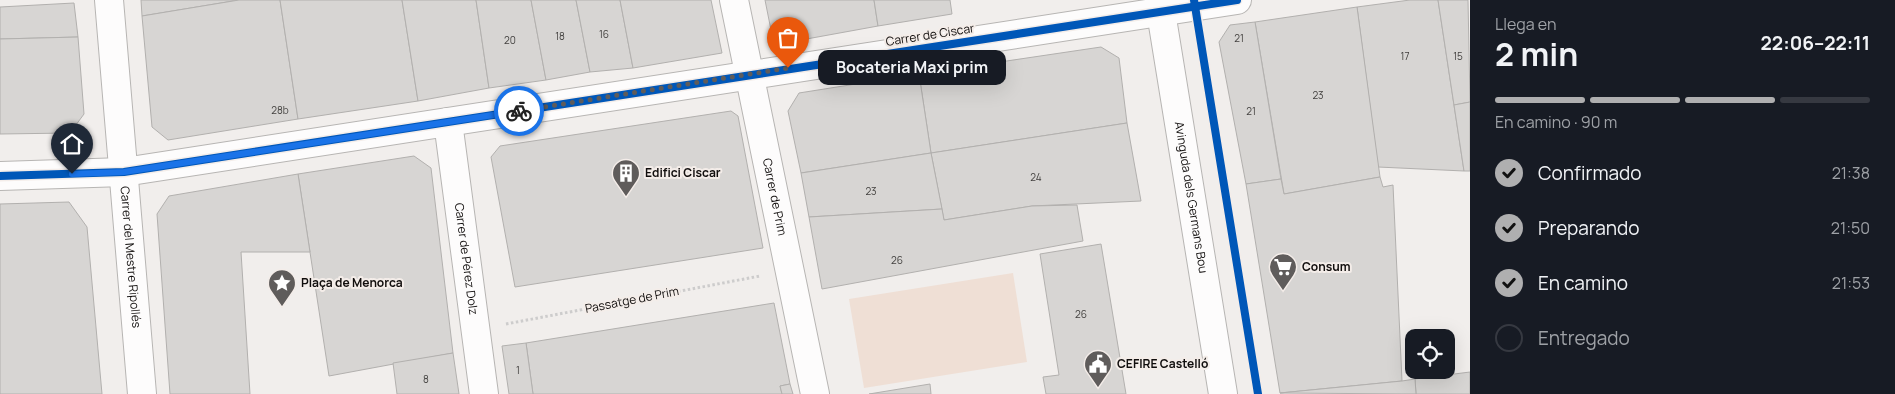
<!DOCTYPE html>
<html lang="es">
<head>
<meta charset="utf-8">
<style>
  body { margin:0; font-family:Manrope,sans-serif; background:#242831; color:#f1f3f6; height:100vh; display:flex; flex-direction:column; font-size:19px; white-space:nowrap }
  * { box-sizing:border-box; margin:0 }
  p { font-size:16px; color:#9ea1a6 }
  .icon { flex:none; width:28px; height:28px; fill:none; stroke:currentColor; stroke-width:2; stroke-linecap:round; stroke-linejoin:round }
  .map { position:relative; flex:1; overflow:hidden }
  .sheet { display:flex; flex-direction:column; background:#171b24; width:425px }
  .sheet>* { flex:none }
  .tools { position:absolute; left:1405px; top:329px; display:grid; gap:10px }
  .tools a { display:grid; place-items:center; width:50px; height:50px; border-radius:10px; background:#171b24; box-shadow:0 5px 20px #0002; font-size:25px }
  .pin { position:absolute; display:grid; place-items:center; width:42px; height:42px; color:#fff; margin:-51px -21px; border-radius:50% 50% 50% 0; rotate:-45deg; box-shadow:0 0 5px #0007 }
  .pin .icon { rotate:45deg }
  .courier { position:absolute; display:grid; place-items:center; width:50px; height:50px; margin:-25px; border:4px solid #1a73e8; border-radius:50%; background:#fff; color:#222; box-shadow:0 1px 6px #0007 }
  .bubble { position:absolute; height:35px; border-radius:10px; background:#171b24; box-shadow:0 5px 20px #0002; font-size:16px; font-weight:700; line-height:35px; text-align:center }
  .summary em { font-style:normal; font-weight:700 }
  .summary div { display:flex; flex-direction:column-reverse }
  .summary { display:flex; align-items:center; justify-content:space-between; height:85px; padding:0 25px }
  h1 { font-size:32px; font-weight:700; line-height:38px }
  .bar { display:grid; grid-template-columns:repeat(4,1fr); gap:8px 5px; align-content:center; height:60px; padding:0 25px }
  .bar i { height:6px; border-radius:4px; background:#363941 }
  .bar .active { background:#afafb0 }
  .bar p { grid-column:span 4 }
  ol { padding:0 25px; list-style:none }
  li { display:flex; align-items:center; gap:15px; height:55px }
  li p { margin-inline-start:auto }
  li .icon { padding:5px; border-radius:50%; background:#afafb0; color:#111; stroke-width:4 }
  li:last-child { color:#9ea1a6 }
  li i { width:28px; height:28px; border:2px solid #363941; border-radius:50% }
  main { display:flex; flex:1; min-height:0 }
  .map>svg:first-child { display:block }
  .green { fill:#efdfd5 }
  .building { fill:#d7d5d3; stroke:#b2b0ae }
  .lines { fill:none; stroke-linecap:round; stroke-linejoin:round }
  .minor-casing { stroke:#b7b5b3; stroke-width:30 }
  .path { stroke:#cdcccc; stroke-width:3; stroke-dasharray:2.5 2.5; stroke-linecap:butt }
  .minor { stroke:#fdfcfc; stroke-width:28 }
  .cycleway-casing { stroke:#f4ede9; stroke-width:11 }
  .cycleway { stroke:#0057b8; stroke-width:8 }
  .done { stroke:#5f5c5b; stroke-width:5; stroke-dasharray:0 9 }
  .route { stroke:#1a73e8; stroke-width:6 }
  .labels { text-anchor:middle; stroke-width:4; stroke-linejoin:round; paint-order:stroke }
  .number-label { font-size:10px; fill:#42403e }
  .street-label { font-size:12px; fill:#110e0d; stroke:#f4ede9 }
  .poi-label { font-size:12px; font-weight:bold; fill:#110e0d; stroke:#f4ede9; text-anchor:start }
</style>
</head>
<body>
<main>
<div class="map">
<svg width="1470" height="394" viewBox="0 0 1470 394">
  <rect width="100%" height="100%" fill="#f1eeec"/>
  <path class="green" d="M1013 273 1027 362 864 388 849 299Z"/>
  <g class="building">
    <path d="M141 0H239L142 16Z"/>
    <path d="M239 0H280L298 119 168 140 152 127 142 16Z"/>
    <path d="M280 0H402L418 101 298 119Z"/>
    <path d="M402 0H476L489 88 418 101Z"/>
    <path d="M476 0H531L546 80 489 88Z"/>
    <path d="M531 0H576L590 72 546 80Z"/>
    <path d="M576 0H620L633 68 590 72Z"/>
    <path d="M620 0H711L722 53 633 68Z"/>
    <path d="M765 0H874L878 26 790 42 771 30Z"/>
    <path d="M874 0H950L952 14 878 26Z"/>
    <path d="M1410 0H1438L1464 171 1378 167 1357 7Z"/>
    <path d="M1438 0H1468L1470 102 1454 105Z"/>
    <path d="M74 3 78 37 0 39V7Z"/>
    <path d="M1357 7 1380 177 1284 194 1255 22Z"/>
    <path d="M1255 22 1281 179 1246 184 1219 42 1230 25Z"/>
    <path d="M78 37 84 114 70 133 0 134V39Z"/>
    <path d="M1101 47 1119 58 1127 123 931 153 919 74Z"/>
    <path d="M919 74 931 153 801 173 788 111 799 93Z"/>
    <path d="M1470 102V171H1464L1454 105Z"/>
    <path d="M731 111 738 116 763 248 515 287 491 157 500 146Z"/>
    <path d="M1127 123 1141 201 1032 206 944 220 931 153Z"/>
    <path d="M931 153 942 209 809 217 801 173Z"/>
    <path d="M414 156 431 168 453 353 329 376 298 174Z"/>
    <path d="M298 174 310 252H241L250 394H170L157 214 169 196Z"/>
    <path d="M1380 177 1383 187 1393 185 1402 381 1280 393 1246 184 1281 179 1284 194Z"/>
    <path d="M69 202 87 227 102 394H0V204Z"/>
    <path d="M1077 205 1083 241 822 289 809 217 942 209 944 220 1032 206Z"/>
    <path d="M1101 244 1126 394H1046L1043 377 1059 375 1040 254Z"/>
    <path d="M774 303 790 384 780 386 782 394H533L526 343Z"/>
    <path d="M526 343 533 394H509L502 346Z"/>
    <path d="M453 353 459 394H397L393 363Z"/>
    <path d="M1470 372V394H1416L1415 379Z"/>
    <path d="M1415 379 1416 394 1280 393 1402 381Z"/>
    <path d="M790 384 793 394H782L780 386Z"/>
    <path d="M930 384 931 394H869Z"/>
  </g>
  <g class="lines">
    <g class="minor-casing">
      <g id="minor">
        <path id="s1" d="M109 0 142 394"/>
        <path id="s2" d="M734 0 815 394"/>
        <path id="s3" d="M1159 0 1223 394"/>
        <path id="s4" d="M448 122 484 394"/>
        <path d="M0 176 124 172 1237 0"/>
      </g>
    </g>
    <path class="path" d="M506 324 760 276"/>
    <use href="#minor" class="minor"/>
    <g class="cycleway-casing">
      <g id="cycleway">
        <path d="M1194 0 1258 394"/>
        <path d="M0 176 124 172 1237 0"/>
      </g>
    </g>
    <use href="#cycleway" class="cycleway"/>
  </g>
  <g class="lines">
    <path class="done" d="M519 111 788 68"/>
    <path class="route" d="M72 174 124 172 519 111"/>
  </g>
  <defs>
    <g id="building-pin" transform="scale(1.4375)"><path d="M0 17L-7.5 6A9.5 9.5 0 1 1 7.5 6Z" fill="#5f5c5b" stroke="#f4ede9"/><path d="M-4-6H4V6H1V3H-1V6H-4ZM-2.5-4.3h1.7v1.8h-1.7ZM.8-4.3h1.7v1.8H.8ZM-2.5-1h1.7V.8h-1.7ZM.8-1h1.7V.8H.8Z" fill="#fff"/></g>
    <g id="supermarket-pin" transform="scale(1.4375)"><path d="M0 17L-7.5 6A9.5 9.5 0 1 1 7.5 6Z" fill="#5f5c5b" stroke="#f4ede9"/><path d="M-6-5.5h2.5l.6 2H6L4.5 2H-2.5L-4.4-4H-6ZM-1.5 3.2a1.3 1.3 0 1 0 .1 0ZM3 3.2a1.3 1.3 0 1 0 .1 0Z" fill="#fff"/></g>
    <g id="sight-pin" transform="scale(1.4375)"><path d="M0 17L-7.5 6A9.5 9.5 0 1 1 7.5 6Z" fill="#5f5c5b" stroke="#f4ede9"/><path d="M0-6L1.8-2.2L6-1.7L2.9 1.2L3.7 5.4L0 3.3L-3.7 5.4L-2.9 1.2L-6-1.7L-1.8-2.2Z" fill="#fff"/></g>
    <g id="civic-pin" transform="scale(1.4375)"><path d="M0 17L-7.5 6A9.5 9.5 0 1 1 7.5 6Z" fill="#5f5c5b" stroke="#f4ede9"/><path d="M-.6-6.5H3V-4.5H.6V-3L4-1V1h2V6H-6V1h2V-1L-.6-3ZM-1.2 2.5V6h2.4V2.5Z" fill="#fff"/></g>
  </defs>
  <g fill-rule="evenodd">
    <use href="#building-pin" x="626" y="173"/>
    <use href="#supermarket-pin" x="1283" y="267"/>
    <use href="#sight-pin" x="282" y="283"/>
    <use href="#civic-pin" x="1098" y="364"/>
  </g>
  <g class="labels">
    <g class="number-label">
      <text x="604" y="38">16</text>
      <text x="560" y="40">18</text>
      <text x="1239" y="42">21</text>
      <text x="510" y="44">20</text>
      <text x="1405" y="60">17</text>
      <text x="1458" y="60">15</text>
      <text x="1318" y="99">23</text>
      <text x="280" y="114">28b</text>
      <text x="1251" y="115">21</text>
      <text x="1036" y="181">24</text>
      <text x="871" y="195">23</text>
      <text x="897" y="264">26</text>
      <text x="1081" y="318">26</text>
      <text x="518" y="374">1</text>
      <text x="426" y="383">8</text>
    </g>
    <g class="street-label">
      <text transform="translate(930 35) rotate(-9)" y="4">Carrer de Ciscar</text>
      <text dy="4" stroke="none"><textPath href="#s2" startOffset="201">Carrer de Prim</textPath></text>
      <text dy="4" stroke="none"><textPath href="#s3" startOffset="200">Avinguda dels Germans Bou</textPath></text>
      <text dy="4" stroke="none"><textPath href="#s1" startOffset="258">Carrer del Mestre Ripollés</textPath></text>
      <text dy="4" stroke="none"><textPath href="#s4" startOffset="138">Carrer de Pérez Dolz</textPath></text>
      <text transform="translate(632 300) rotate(-11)" y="4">Passatge de Prim</text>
    </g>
    <g class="poi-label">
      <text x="645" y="177">Edifici Ciscar</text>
      <text x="1302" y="271">Consum</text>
      <text x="301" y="287">Plaça de Menorca</text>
      <text x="1117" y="368">CEFIRE Castelló</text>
    </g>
  </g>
</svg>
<div class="tools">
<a><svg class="icon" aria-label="locate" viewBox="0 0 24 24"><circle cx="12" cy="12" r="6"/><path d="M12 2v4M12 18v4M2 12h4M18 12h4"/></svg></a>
</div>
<div class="pin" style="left:788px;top:68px;background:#ea580c"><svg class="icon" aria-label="bag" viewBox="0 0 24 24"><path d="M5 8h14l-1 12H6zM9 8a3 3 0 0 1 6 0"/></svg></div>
<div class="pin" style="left:72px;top:174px;background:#1f2937"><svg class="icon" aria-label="home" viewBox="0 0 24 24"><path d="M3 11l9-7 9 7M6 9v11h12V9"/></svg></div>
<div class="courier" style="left:519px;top:111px"><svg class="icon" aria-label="bike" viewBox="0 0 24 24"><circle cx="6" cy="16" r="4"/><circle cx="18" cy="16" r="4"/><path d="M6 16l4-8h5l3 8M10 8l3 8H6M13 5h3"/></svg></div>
<div class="bubble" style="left:818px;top:50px;width:188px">Bocateria Maxi prim</div>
</div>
<section class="sheet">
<div class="summary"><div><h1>2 min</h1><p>Llega en</p></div><em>22:06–22:11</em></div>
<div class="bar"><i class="active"></i><i class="active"></i><i class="active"></i><i></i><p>En camino · 90 m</p></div>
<ol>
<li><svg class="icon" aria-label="check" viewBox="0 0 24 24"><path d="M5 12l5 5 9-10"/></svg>Confirmado<p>21:38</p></li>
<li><svg class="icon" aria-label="check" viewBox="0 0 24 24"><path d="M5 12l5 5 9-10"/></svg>Preparando<p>21:50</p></li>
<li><svg class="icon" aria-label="check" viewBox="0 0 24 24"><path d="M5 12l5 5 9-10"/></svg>En camino<p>21:53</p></li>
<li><i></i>Entregado</li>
</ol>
</section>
</main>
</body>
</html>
